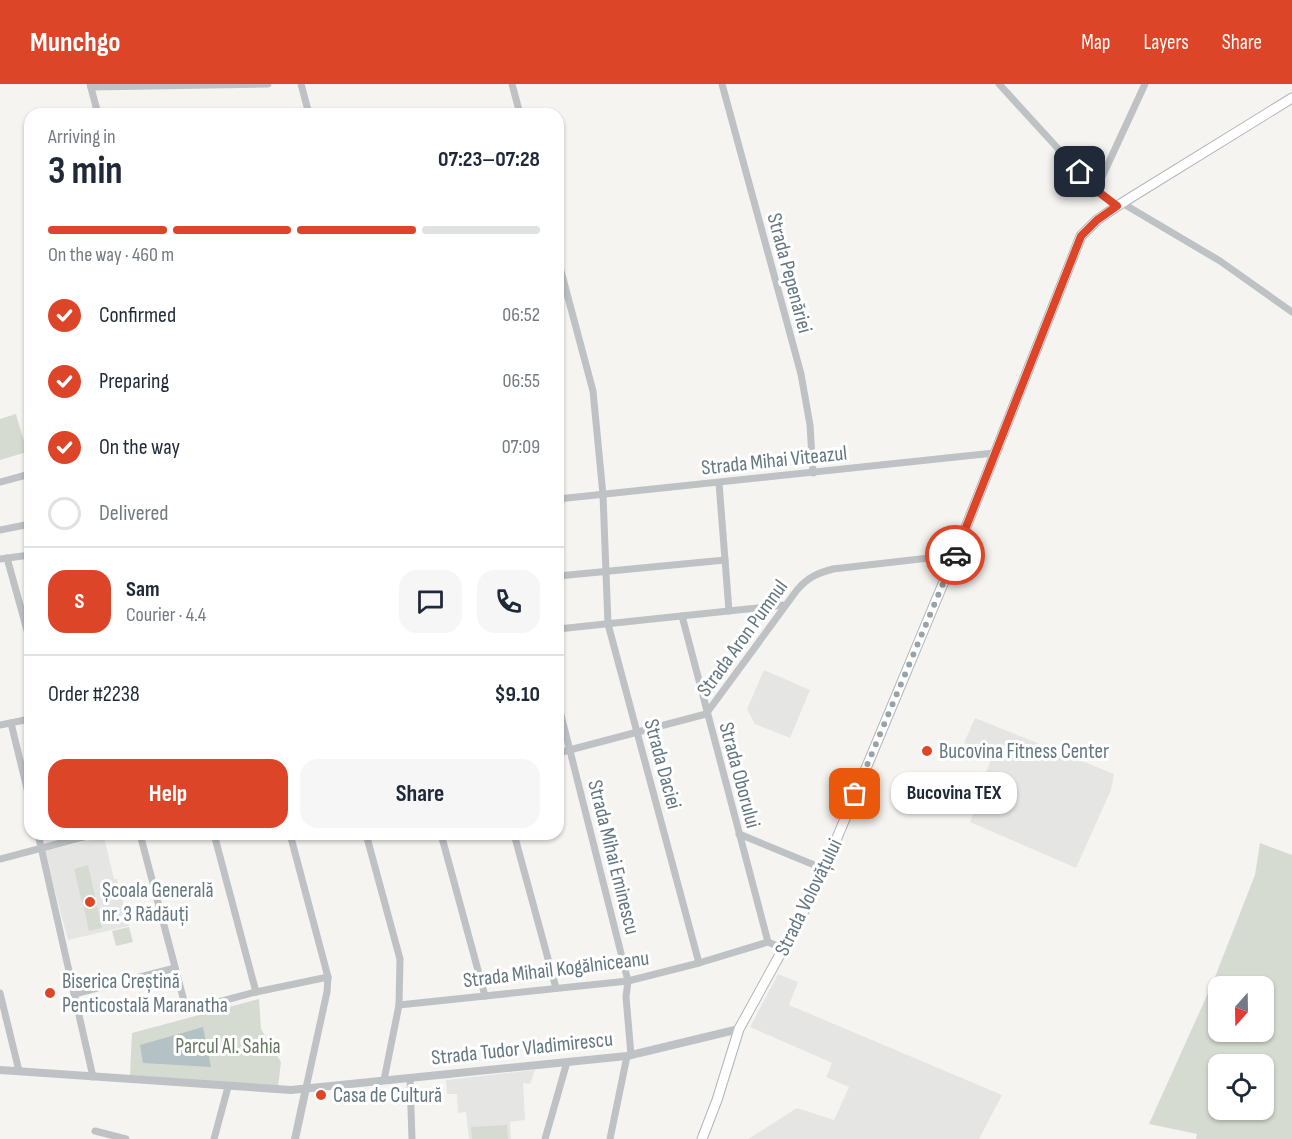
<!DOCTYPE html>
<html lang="en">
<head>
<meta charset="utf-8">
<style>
  body { margin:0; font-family:"Sofia Sans Condensed",sans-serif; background:#f6f6f7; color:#1f2937; height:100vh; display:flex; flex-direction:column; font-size:22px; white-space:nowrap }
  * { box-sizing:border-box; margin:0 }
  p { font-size:20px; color:#747a83 }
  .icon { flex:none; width:33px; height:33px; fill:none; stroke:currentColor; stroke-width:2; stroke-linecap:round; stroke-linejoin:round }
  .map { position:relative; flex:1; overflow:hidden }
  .sheet { position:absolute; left:24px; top:24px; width:540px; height:732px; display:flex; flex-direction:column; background:#fff; border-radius:18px; box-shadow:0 2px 4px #0004 }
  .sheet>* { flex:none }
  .needle { width:39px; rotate:200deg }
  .fabs { position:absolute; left:1208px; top:892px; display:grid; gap:12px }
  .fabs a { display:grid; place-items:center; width:66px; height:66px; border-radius:12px; background:#fff; box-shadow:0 2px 4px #0004; font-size:30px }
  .pin { position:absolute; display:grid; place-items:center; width:51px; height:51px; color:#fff; margin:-26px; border-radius:12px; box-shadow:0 3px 9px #0006 }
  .courier { position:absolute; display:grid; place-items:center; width:60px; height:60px; margin:-30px; border:4px solid #dd4528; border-radius:50%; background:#fff; color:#222; box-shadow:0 2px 8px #0007 }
  .bubble { position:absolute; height:42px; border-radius:18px; background:#fff; box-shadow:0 2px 4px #0004; font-size:20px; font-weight:700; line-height:42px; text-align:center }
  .overview em { font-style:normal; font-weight:700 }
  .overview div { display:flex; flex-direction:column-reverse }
  .overview { display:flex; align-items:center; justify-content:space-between; height:102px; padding:0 24px }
  h1 { font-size:39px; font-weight:700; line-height:45px }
  .bar { display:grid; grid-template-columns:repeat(4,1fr); gap:9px 6px; align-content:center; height:72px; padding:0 24px }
  .bar i { height:8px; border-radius:4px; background:#e0e1e3 }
  .bar .current { background:#dd4528 }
  .bar p { grid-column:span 4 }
  .line { display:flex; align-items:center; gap:15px; padding:0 24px; border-top:2px solid #e0e1e3 }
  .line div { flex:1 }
  .round { display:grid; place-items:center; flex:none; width:63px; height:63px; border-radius:18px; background:#f6f6f7 }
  ol { padding:0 24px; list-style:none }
  li { display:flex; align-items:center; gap:18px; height:66px }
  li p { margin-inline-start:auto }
  li .icon { padding:6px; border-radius:50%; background:#dd4528; color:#fff; stroke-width:4 }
  li:last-child { color:#747a83 }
  li i { width:33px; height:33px; border:3px solid #e0e1e3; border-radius:50% }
  .primary-button { display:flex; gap:12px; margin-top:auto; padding:12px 24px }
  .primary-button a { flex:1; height:69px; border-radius:18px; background:#dd4528; color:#fff; font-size:24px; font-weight:700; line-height:69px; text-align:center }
  .primary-button a+a { background:#f6f6f7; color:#1f2937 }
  header { display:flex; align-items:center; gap:36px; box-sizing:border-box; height:84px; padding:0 30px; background:#dd4528; color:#fff }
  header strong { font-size:28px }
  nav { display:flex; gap:33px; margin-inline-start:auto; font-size:21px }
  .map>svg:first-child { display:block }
  .built { fill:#e5e6e4 }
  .green { fill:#d6dbd2; fill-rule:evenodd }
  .water { fill:#b4c2c5 }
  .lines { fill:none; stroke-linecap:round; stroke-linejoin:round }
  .secondary-casing { stroke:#b0b6ba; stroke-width:11 }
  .minor { stroke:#bec2c5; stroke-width:7 }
  .tertiary { stroke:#bec2c5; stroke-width:8 }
  .secondary { stroke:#fff; stroke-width:9 }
  .done { stroke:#97a3a8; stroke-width:6; stroke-dasharray:0 10.8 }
  .route { stroke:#dd4528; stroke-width:8 }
  .poi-dot { fill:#dd4528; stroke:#fff; stroke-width:2 }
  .labels { text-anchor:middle; stroke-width:6; stroke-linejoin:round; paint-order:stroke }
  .street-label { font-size:21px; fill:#647781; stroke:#fff }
  .poi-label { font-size:21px; fill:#647781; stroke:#fff; text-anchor:start }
  .park-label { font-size:21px; fill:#697863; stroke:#fff }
</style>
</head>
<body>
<header>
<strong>Munchgo</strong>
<nav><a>Map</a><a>Layers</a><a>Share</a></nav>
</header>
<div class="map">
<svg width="1292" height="1055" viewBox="0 0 1292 1055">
  <rect width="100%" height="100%" fill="#f5f4f1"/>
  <g class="built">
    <path d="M764 586 810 606 790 654 755 640 747 625Z"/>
    <path d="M975 634 1114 690 1111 706 1076 784 970 738 980 714 976 711 993 671 964 659Z"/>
    <path d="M104 753 114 795H117L129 842 68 856 44 767Z"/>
    <path d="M778 890 798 898 789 921 1002 1011 979 1055H748L797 1024 834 1036 849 1003 826 993 832 979 830 978 750 943Z"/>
    <path d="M535 986 530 1000 523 999 525 1036 510 1038 511 1055H469L466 1028 458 1029 457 1010H447L446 996Z"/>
  </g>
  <g class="green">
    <path d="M16 330 27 368 0 376V335Z"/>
    <path d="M1260 759 1292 771V1055H1196L1197 1050 1149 1040 1213 898 1255 791ZM1218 903H1263V948H1218ZM1218 981H1263V1026H1218Z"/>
    <path d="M88 781 96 816 82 819 74 785Z"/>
    <path d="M96 817 102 844 89 847 83 820Z"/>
    <path d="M129 843 133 858 116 862 112 847Z"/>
    <path d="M259 915 261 945 281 978 278 1003 130 991 132 949Z"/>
    <path d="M507 1041 508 1055H472L471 1043Z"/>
  </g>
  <path class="water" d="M203 943 211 983 143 979 140 961Z"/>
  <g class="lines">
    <g class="secondary-casing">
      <path id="secondary" d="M702 1055 717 1016 739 945 805 825 824 785 955 471 1081 152 1097 136 1122 119 1292 14"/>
    </g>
    <g class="minor">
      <path d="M90 0 98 30"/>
      <path d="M301 0 309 30"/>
      <path d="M512 0 520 30"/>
      <path d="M722 0 801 290 810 341 813 389"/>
      <path d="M999 0 1096 106 1117 122"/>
      <path d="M91 3 268 0"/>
      <path d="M1096 106 1145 0"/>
      <path d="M1122 119 1220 177 1292 228"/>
      <path d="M558 176 593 307 603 411 608 540 699 879"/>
      <path d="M0 398 30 390"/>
      <path d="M719 399 729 527"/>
      <path d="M558 415 994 369"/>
      <path d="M0 446 30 440"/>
      <path d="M7 474 30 557"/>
      <path d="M0 475 30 471"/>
      <path d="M558 492 725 476"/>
      <path d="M682 532 768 858"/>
      <path d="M558 545 785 521"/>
      <path d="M558 619 628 897 626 913 631 971"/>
      <path d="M11 639 30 717"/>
      <path d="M0 641 30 635"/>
      <path d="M558 669 706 630 797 506C808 493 818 489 833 485L955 471"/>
      <path d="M38 750 93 993"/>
      <path d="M140 750 185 921 192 925 196 924 256 908 328 893"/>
      <path d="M214 750 256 908"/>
      <path d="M290 750 328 893 327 908 306 1004"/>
      <path d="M366 750 400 875 399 921 384 996"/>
      <path d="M441 750 485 912"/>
      <path d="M514 750 556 904"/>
      <path d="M739 750 824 785"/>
      <path d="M0 775 95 750"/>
      <path d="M0 909 19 987"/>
      <path d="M74 910 175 884"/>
      <path d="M399 921 628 897 699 879 768 858 784 865"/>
      <path d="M410 994 412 1055"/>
      <path d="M95 1047 126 1055"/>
      <path d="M214 1055 228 1003"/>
      <path d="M545 1055 567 978"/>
      <path d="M610 1055 627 972"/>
    </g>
    <g class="tertiary">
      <path d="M0 986 291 1006 627 972 739 945"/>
      <path d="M295 1055 306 1004"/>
    </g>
    <use href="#secondary" class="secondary"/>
  </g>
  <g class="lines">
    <path class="done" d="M855 710 955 471"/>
    <path class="route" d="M955 471 1081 152 1097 136 1117 122 1096 106 1080 88"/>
  </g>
  <g class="poi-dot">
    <circle cx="927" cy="667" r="6"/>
    <circle cx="90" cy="818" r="6"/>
    <circle cx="50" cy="909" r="6"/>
    <circle cx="321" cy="1011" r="6"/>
  </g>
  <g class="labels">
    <g class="street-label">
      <text transform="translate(790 189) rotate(75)" y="7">Strada Pepenăriei</text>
      <text transform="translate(774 376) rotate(-6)" y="7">Strada Mihai Viteazul</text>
      <text transform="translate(742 554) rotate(-54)" y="7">Strada Aron Pumnul</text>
      <text transform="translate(663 680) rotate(75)" y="7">Strada Daciei</text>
      <text transform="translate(740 691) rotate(75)" y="7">Strada Oborului</text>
      <text transform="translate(614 773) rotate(76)" y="7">Strada Mihai Eminescu</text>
      <text transform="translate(808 813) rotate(-64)" y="7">Strada Volovățului</text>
      <text transform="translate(556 885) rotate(-7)" y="7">Strada Mihail Kogălniceanu</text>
      <text transform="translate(522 964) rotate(-6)" y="7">Strada Tudor Vladimirescu</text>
    </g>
    <g class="poi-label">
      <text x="939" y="674">Bucovina Fitness Center</text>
      <text x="102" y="813">Școala Generală<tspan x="102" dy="24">nr. 3 Rădăuți</tspan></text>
      <text x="62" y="904">Biserica Creștină<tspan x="62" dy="24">Penticostală Maranatha</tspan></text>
      <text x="333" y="1018">Casa de Cultură</text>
    </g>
    <g class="park-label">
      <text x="228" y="969">Parcul Al. Sahia</text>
    </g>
  </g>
</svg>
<div class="fabs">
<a><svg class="needle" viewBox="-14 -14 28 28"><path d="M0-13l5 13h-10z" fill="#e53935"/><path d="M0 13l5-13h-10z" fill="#747a83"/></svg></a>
<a><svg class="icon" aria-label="locate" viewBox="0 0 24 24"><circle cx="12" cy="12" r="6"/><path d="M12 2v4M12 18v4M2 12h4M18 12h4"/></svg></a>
</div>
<div class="pin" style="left:855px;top:710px;background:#ea580c"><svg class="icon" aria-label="bag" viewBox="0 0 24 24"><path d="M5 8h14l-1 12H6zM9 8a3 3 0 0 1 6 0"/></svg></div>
<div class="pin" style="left:1080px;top:88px;background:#1f2937"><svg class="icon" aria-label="home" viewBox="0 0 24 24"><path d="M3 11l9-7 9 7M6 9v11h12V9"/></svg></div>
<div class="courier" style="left:955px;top:471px"><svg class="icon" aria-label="car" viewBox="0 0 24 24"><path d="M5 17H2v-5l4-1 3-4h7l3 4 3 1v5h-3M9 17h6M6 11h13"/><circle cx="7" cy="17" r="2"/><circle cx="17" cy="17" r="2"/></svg></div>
<div class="bubble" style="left:891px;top:688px;width:126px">Bucovina TEX</div>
<section class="sheet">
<div class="overview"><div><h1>3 min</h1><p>Arriving in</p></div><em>07:23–07:28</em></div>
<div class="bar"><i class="current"></i><i class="current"></i><i class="current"></i><i></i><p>On the way · 460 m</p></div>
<ol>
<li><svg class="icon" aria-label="check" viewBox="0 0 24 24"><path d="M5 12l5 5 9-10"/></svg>Confirmed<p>06:52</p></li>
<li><svg class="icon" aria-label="check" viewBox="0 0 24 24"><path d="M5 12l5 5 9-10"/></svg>Preparing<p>06:55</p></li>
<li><svg class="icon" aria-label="check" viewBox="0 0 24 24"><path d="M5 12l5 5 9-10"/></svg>On the way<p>07:09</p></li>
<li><i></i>Delivered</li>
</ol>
<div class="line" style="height:108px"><b class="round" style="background:#dd4528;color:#fff">S</b><div><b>Sam</b><p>Courier · 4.4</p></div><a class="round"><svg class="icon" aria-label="chat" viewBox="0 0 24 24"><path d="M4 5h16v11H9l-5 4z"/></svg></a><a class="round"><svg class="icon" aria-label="phone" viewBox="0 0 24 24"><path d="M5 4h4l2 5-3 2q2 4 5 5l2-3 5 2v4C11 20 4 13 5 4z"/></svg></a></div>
<div class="line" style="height:78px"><div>Order #2238</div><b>$9.10</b></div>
<div class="primary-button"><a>Help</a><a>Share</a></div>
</section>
</div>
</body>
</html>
